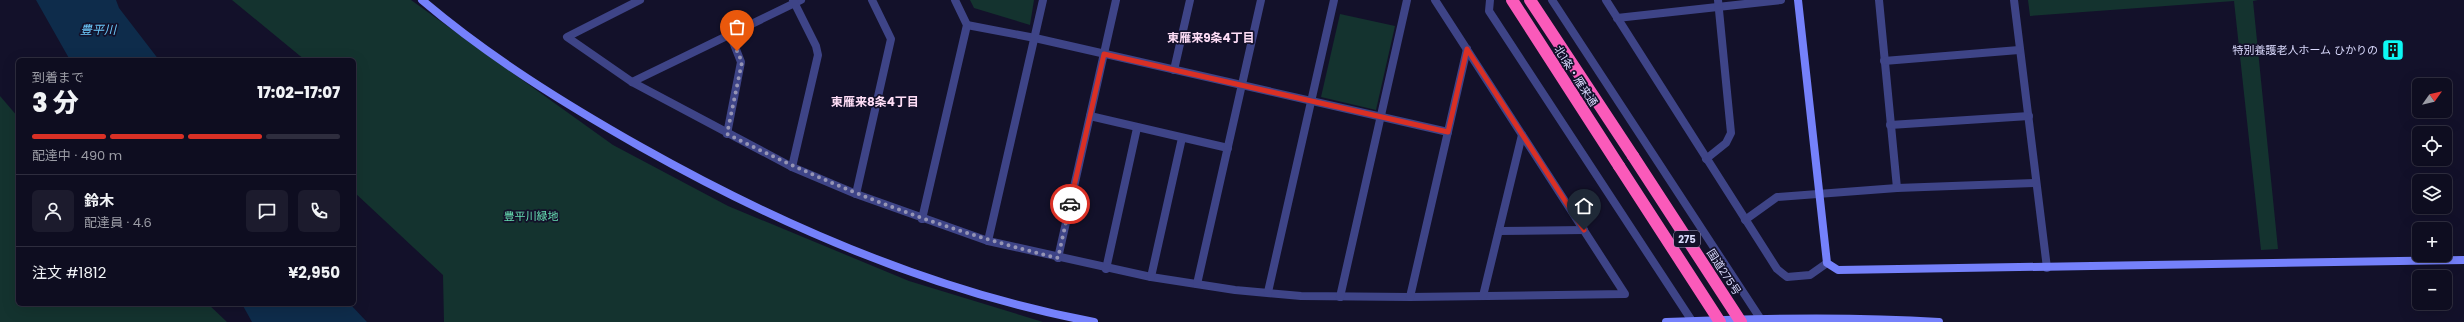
<!DOCTYPE html>
<html lang="ja">
<head>
<meta charset="utf-8">
<style>
  body { margin:0; font-family:Poppins,"Noto Sans JP",sans-serif; background:#1c1b2d; color:#f1f3f6; height:100vh; display:flex; flex-direction:column; font-size:15px; white-space:nowrap }
  * { box-sizing:border-box; margin:0 }
  p { font-size:13px; color:#9b9ca5 }
  .icon { flex:none; width:22px; height:22px; fill:none; stroke:currentColor; stroke-width:2; stroke-linecap:round; stroke-linejoin:round }
  .map { position:relative; flex:1; overflow:hidden }
  .details { position:absolute; left:16px; top:58px; width:340px; height:248px; display:flex; flex-direction:column; background:#0e0d20; border-radius:6px; box-shadow:0 4px 16px #0002,0 0 0 1px #2e2d3e }
  .details>* { flex:none }
  .needle { width:26px; rotate:56deg }
  .fabs { position:absolute; left:2412px; top:78px; display:grid; gap:8px }
  .fabs a { display:grid; place-items:center; width:40px; height:40px; border-radius:6px; background:#0e0d20; box-shadow:0 4px 16px #0002,0 0 0 1px #2e2d3e; font-size:20px }
  .pin { position:absolute; display:grid; place-items:center; width:34px; height:34px; color:#fff; margin:-41px -17px; border-radius:50% 50% 50% 0; rotate:-45deg; box-shadow:0 0 4px #0007 }
  .pin .icon { rotate:45deg }
  .courier { position:absolute; display:grid; place-items:center; width:40px; height:40px; margin:-20px; border:3px solid #d93025; border-radius:50%; background:#fff; color:#222; box-shadow:0 1px 5px #0007 }
  .headline em { font-style:normal; font-weight:800 }
  .headline div { display:flex; flex-direction:column-reverse }
  .headline { display:flex; align-items:center; justify-content:space-between; height:68px; padding:0 16px }
  h1 { font-size:26px; font-weight:800; line-height:30px }
  .bar { display:grid; grid-template-columns:repeat(4,1fr); gap:6px 4px; align-content:center; height:48px; padding:0 16px }
  .bar i { height:5px; border-radius:3px; background:#2e2d3e }
  .bar .active { background:#d93025 }
  .bar p { grid-column:span 4 }
  .line { display:flex; align-items:center; gap:10px; padding:0 16px; border-top:1px solid #2e2d3e }
  .line div { flex:1 }
  .round { display:grid; place-items:center; flex:none; width:42px; height:42px; border-radius:6px; background:#1c1b2d }
  .map>svg:first-child { display:block }
  .green { fill:#14332f }
  .water { fill:#0e2c4b }
  .lines { fill:none; stroke-linecap:round; stroke-linejoin:round }
  .street { stroke:#3e4487; stroke-width:8 }
  .secondary { stroke:#7581fb; stroke-width:8 }
  .highway { stroke:#fa5aba; stroke-width:12 }
  .highway-bridge { stroke:#fa5aba; stroke-width:12 }
  .done { stroke:#9594b4; stroke-width:4; stroke-dasharray:0 7.2 }
  .route { stroke:#d93025; stroke-width:5 }
  .labels { text-anchor:middle; stroke-width:3.5; stroke-linejoin:round; paint-order:stroke }
  .shield { fill:#13112a; stroke:#9f9ebe; stroke-width:1 }
  .shield-label { font-size:10px; font-weight:bold; fill:#dbdbfe }
  .poi-label { font-size:11px; fill:#dbdbfe; stroke:#13112a; text-anchor:end }
  .street-label { font-size:11px; fill:#dbdbfe; stroke:#13112a }
  .park-label { font-size:11px; fill:#67deb2; stroke:#13112a }
  .water-label { font-size:12px; font-style:italic; fill:#6ccafb; stroke:#13112a }
  .neighbourhood-label { font-size:12px; font-weight:bold; fill:#feddf6; stroke:#13112a }
</style>
</head>
<body>
<div class="map">
<svg width="2464" height="322" viewBox="0 0 2464 322">
  <rect width="100%" height="100%" fill="#13112a"/>
  <g class="green">
    <path d="M232 0H411L613 145 728 206 909 281 1043 322H444L443 275 354 192V60H305Z"/>
    <path d="M970 0H1034L1030 25 974 8Z"/>
    <path d="M2028 0H2258L2253 1 2278 249 2261 250 2234 1 2030 16Z"/>
    <path d="M1340 14 1395 26 1376 110 1321 97Z"/>
    <path d="M0 96 18 117V304H208L227 322H0Z"/>
  </g>
  <g class="water">
    <path d="M36 0H116L119 8 159 60H70Z"/>
    <path d="M242 304H350L367 322H252Z"/>
  </g>
  <g class="lines">
    <g class="street">
      <path d="M640 0 567 37 632 82 792 167 856 194 988 241 1151 277 1235 290 1301 296 1410 297 1625 294 1435 0"/>
      <path d="M1490 0 1489 11 1692 321"/>
      <path d="M1552 0 1760 318"/>
      <path d="M1606 0 1777 269 1787 277 1810 275 1827 263"/>
      <path d="M1879 0 1897 188"/>
      <path d="M2014 0 2047 268"/>
      <path d="M1617 18 1781 0"/>
      <path d="M967 25 1035 38 1448 132"/>
      <path d="M1884 61 2019 50"/>
      <path d="M1174 70 1190 0"/>
      <path d="M632 82 801 0"/>
      <path d="M1090 116 1228 148"/>
      <path d="M1890 125 2029 116"/>
      <path d="M727 134 741 62 730 34"/>
      <path d="M1706 159 1726 143 1731 133 1718 0"/>
      <path d="M792 167 818 55 816 46 793 0"/>
      <path d="M856 194 891 39 872 0"/>
      <path d="M922 219 967 25 955 0"/>
      <path d="M1745 220 1777 197 1897 188 2035 183"/>
      <path d="M1499 231 1584 230"/>
      <path d="M988 241 1043 0"/>
      <path d="M1058 258 1116 0"/>
      <path d="M1106 269 1137 128"/>
      <path d="M1151 277 1182 138"/>
      <path d="M1197 284 1261 0"/>
      <path d="M1268 292 1334 0"/>
      <path d="M1483 296 1522 135"/>
      <path d="M1340 297 1407 0"/>
      <path d="M1410 297 1467 49"/>
    </g>
    <g class="secondary">
      <path d="M422 0C489 57 565 104 641 147 783 227 934 292 1094 322"/>
      <path d="M1798 0 1827 263 1838 270C2047 268 2255 262 2464 260"/>
      <path d="M1666 322C1757 318 1848 316 1939 322"/>
    </g>
    <g class="highway">
      <path d="M1512 0 1619 166"/>
      <path d="M1530 0 1633 156"/>
    </g>
    <g class="highway-bridge">
      <path d="M1633 156 1741 322"/>
      <path d="M1619 166 1720 322"/>
    </g>
  </g>
  <g class="lines">
    <path class="done" d="M737 51 742 62 727 134C835 188 940 230 1058 258L1070 204"/>
    <path class="route" d="M1070 204 1104 54 1448 132 1467 49 1584 230"/>
  </g>
  <defs>
    <g id="building-square" transform="scale(1.15)"><rect x="-9" y="-9" width="18" height="18" rx="4" fill="#0df8f4" stroke="#13112a"/><path d="M-4-6H4V6H1V3H-1V6H-4ZM-2.5-4.3h1.7v1.8h-1.7ZM.8-4.3h1.7v1.8H.8ZM-2.5-1h1.7V.8h-1.7ZM.8-1h1.7V.8H.8Z" fill="#111"/></g>
  </defs>
  <g fill-rule="evenodd">
    <use href="#building-square" x="2393" y="50"/>
  </g>
  <g class="labels">
    <rect class="shield" x="1674" y="231" width="26" height="16" rx="3"/>
    <g class="shield-label">
      <text x="1687" y="243">275</text>
    </g>
    <g class="poi-label">
      <text x="2378" y="54">特別養護老人ホーム ひかりの</text>
    </g>
    <g class="street-label">
      <text transform="translate(1576 76) rotate(57)" y="4">北1条・雁来通</text>
      <text transform="translate(1724 272) rotate(57)" y="4">国道275号</text>
    </g>
    <g class="park-label">
      <text x="531" y="220">豊平川緑地</text>
    </g>
    <g class="water-label">
      <text x="98" y="34">豊平川</text>
    </g>
    <g class="neighbourhood-label">
      <text x="1211" y="42">東雁来9条4丁目</text>
      <text x="875" y="106">東雁来8条4丁目</text>
    </g>
  </g>
</svg>
<div class="fabs">
<a><svg class="needle" viewBox="-14 -14 28 28"><path d="M0-13l5 13h-10z" fill="#e53935"/><path d="M0 13l5-13h-10z" fill="#9b9ca5"/></svg></a>
<a><svg class="icon" aria-label="locate" viewBox="0 0 24 24"><circle cx="12" cy="12" r="6"/><path d="M12 2v4M12 18v4M2 12h4M18 12h4"/></svg></a>
<a><svg class="icon" aria-label="layers" viewBox="0 0 24 24"><path d="M12 4l9 5-9 5-9-5zM3 14l9 5 9-5"/></svg></a>
<a>+</a>
<a>−</a>
</div>
<div class="pin" style="left:737px;top:51px;background:#ea580c"><svg class="icon" aria-label="bag" viewBox="0 0 24 24"><path d="M5 8h14l-1 12H6zM9 8a3 3 0 0 1 6 0"/></svg></div>
<div class="pin" style="left:1584px;top:230px;background:#1f2937"><svg class="icon" aria-label="home" viewBox="0 0 24 24"><path d="M3 11l9-7 9 7M6 9v11h12V9"/></svg></div>
<div class="courier" style="left:1070px;top:204px"><svg class="icon" aria-label="car" viewBox="0 0 24 24"><path d="M5 17H2v-5l4-1 3-4h7l3 4 3 1v5h-3M9 17h6M6 11h13"/><circle cx="7" cy="17" r="2"/><circle cx="17" cy="17" r="2"/></svg></div>
<section class="details">
<div class="headline"><div><h1>3 分</h1><p>到着まで</p></div><em>17:02–17:07</em></div>
<div class="bar"><i class="active"></i><i class="active"></i><i class="active"></i><i></i><p>配達中 · 490 m</p></div>
<div class="line" style="height:72px"><a class="round"><svg class="icon" aria-label="person" viewBox="0 0 24 24"><circle cx="12" cy="8" r="4"/><path d="M4 21q1-7 8-7t8 7"/></svg></a><div><b>鈴木</b><p>配達員 · 4.6</p></div><a class="round"><svg class="icon" aria-label="chat" viewBox="0 0 24 24"><path d="M4 5h16v11H9l-5 4z"/></svg></a><a class="round"><svg class="icon" aria-label="phone" viewBox="0 0 24 24"><path d="M5 4h4l2 5-3 2q2 4 5 5l2-3 5 2v4C11 20 4 13 5 4z"/></svg></a></div>
<div class="line" style="height:52px"><div>注文 #1812</div><b>¥2,950</b></div>
</section>
</div>
</body>
</html>
